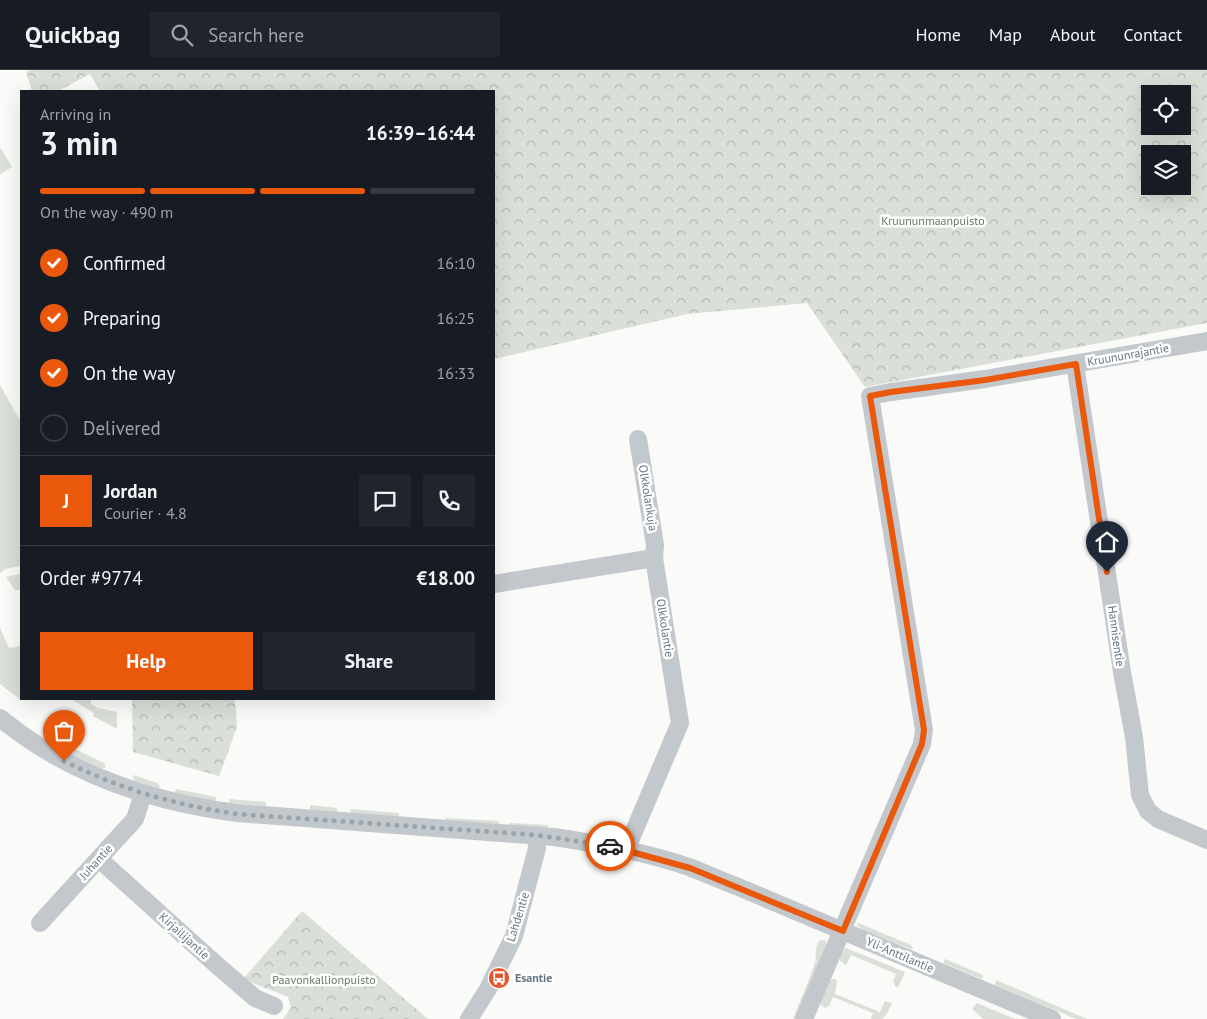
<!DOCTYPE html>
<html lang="en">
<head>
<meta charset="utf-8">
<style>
  body { margin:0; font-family:"PT Sans",sans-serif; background:#20242c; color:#f1f3f6; height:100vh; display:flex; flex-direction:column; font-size:19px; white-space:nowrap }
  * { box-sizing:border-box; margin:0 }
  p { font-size:16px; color:#9ea1a6 }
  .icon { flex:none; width:28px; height:28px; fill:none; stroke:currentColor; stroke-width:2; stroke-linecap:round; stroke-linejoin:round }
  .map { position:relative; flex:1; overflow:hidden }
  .details { position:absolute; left:20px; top:20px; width:475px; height:610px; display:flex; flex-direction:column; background:#171b24; border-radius:0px; box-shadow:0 5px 20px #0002 }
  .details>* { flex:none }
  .tools { position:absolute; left:1141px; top:15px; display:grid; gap:10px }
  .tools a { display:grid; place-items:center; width:50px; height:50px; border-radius:0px; background:#171b24; box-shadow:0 5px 20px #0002; font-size:25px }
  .pin { position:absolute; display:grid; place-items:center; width:42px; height:42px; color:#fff; margin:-51px -21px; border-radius:50% 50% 50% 0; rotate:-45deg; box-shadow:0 0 5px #0007 }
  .pin .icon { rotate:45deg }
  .courier { position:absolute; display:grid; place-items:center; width:50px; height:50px; margin:-25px; border:4px solid #ea580c; border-radius:50%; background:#fff; color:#222; box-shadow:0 1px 6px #0007 }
  .headline em { font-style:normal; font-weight:700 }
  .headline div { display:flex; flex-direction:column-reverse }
  .headline { display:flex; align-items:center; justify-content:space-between; height:85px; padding:0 20px }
  h1 { font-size:32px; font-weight:700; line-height:38px }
  .bar { display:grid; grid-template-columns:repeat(4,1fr); gap:8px 5px; align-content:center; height:60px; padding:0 20px }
  .bar i { height:6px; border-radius:4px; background:#363941 }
  .bar .active { background:#ea580c }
  .bar p { grid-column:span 4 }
  .line { display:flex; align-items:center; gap:12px; padding:0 20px; border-top:1px solid #363941 }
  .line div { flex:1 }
  .round { display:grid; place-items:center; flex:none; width:52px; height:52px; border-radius:0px; background:#20242c }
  ol { padding:0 20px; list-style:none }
  li { display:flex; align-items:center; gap:15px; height:55px }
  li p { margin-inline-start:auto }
  li .icon { padding:5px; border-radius:50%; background:#ea580c; color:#fff; stroke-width:4 }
  li:last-child { color:#9ea1a6 }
  li i { width:28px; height:28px; border:2px solid #363941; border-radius:50% }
  .button { display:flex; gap:10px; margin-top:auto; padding:10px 20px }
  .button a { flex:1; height:58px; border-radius:0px; background:#ea580c; color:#fff; font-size:20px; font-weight:700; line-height:58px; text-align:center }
  .button a+a { background:#20242c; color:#f1f3f6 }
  header { display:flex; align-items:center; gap:30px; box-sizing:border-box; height:70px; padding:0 25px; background:#171b24; border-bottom:1px solid #363941 }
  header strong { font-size:24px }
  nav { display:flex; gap:28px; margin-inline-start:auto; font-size:18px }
  .search { width:350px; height:45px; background:#20242c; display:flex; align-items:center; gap:12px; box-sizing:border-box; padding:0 18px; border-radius:0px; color:#9ea1a6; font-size:19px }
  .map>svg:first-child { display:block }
  .grass { fill:#dadfd7 }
  .forest { fill:url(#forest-crowns); fill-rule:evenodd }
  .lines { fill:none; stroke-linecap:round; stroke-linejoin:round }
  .minor { stroke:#c3c8cc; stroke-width:18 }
  .done { stroke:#99a4ac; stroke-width:5; stroke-dasharray:0 9 }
  .route { stroke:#ea580c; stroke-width:6 }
  .labels { text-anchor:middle; stroke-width:5; stroke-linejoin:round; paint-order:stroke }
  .park-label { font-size:12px; fill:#687a64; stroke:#fff }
  .street-label { font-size:12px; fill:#657683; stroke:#fff }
  .poi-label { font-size:12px; font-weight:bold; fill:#657683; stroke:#fff; text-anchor:start }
</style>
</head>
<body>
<header>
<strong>Quickbag</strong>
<div class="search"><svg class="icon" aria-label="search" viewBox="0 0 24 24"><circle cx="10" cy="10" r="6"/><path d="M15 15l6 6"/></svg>Search here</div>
<nav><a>Home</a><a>Map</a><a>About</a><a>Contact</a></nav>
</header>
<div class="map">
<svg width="1207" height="949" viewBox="0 0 1207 949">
  <defs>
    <pattern id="forest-crowns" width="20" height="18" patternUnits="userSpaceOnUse" patternTransform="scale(1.25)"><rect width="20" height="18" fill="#dadfd7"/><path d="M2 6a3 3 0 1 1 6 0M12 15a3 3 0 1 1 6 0" fill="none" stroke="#b4b9b4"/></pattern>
  </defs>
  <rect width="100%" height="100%" fill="#fafaf8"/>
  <g class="grass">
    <path d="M0 77 12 97 0 104Z"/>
    <path d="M0 315 21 352V496L5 499 0 503Z"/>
    <path d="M21 504V520H15L6 507Z"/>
    <path d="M0 558 9 578 21 576 22 629 21 630 0 614Z"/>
    <path d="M71 629H91V634L98 638 117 642V659L93 646 94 643Z"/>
    <path d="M65 674 104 693 106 697 101 699 62 679Z"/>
    <path d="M133 705 158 713 161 719 135 711 133 708Z"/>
    <path d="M176 719 216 727V732L174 724Z"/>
    <path d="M230 729 266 732V736L229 733Z"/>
    <path d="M310 735 337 738V742L310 740Z"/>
    <path d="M350 739 399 743V747L351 743Z"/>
    <path d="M446 748 499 751V754L446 751Z"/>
    <path d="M510 753 548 755V758L509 755Z"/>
    <path d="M858 853 911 875 913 880 863 860 857 855Z"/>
    <path d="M820 870H825L827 875 797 949H793C800 930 809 912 815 893 817 885 814 876 820 870Z"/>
    <path d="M846 878 905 902 898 918 895 916 893 911 896 904 851 885 846 895 840 891V885Z"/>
    <path d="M945 889 983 905 982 909 943 893Z"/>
    <path d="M832 909H836L837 912 835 924 880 942 885 931 892 933 888 942 882 949H871L873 943 833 927 829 936 825 938 822 936 820 933 829 912Z"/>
    <path d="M996 910 1087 949H1076L995 915Z"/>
    <path d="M977 933 1015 949H983L972 939Z"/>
  </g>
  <g class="forest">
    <path d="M30 0H1207V253L865 317 807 233 687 244 494 289V21H100L90 4 58 21H32L26 2ZM1150 24H1182V56H1150ZM1150 84H1182V116H1150Z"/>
    <path d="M132 629H235L237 657 219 706 133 682Z"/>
    <path d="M302 841 428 949H283L291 938 288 927C273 920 258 917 244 908Z"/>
  </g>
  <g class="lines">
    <g class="minor">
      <path d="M1075 294 1122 602 1134 667 1140 725 1148 741 1158 749 1207 770"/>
      <path d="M638 369 655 475 654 488"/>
      <path d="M494 514 654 488 680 653 626 780"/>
      <path d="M0 648C68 704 151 732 237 743L554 767C600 774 645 782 689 797 705 803 720 810 736 816L1052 949"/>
      <path d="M99 789 219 897 255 928 274 936"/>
      <path d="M40 853 135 749 143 724"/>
      <path d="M469 949 488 919 514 866 537 778 536 765"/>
      <path d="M804 949 922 674 924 660 870 326 891 322 985 309 1207 271"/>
    </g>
  </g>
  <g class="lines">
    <path class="done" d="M64 691C120 719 175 735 237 744L536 765 610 776"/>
    <path class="route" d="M610 776 690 798 843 861 922 674 924 660 870 326 891 322 985 310 1076 294 1107 502"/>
  </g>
  <defs>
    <g id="bus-disc" transform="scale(1.125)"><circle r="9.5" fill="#e4572e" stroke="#fff"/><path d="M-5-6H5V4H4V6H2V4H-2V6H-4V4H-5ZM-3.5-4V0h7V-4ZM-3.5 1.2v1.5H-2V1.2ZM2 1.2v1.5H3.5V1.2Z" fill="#fff"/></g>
  </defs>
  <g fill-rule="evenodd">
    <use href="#bus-disc" x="499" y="908"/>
  </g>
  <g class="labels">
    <g class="park-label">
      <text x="933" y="155">Kruununmaanpuisto</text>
      <text x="324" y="914">Paavonkallionpuisto</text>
    </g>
    <g class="street-label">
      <text transform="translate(1128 285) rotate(-10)" y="4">Kruununrajantie</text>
      <text transform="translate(648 428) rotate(81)" y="4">Olkkolankuja</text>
      <text transform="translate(665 558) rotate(81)" y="4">Olkkolantie</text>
      <text transform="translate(1116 566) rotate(82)" y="4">Hannisentie</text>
      <text transform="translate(96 792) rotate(-48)" y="4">Juhantie</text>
      <text transform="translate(518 847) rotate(-73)" y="4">Lahdentie</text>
      <text transform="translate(184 866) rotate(42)" y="4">Kirjailijantie</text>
      <text transform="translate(900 885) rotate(23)" y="4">Yli-Anttilantie</text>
    </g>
    <g class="poi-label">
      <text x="515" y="912">Esantie</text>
    </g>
  </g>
</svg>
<div class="tools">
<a><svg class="icon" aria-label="locate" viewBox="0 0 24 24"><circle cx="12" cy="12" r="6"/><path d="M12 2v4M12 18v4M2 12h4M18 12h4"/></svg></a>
<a><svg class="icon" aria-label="layers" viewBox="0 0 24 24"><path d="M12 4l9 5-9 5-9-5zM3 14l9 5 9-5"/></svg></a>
</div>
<div class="pin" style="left:64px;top:691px;background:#ea580c"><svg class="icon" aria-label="bag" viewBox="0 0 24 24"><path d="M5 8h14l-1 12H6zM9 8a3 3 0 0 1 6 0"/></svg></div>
<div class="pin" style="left:1107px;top:502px;background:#1f2937"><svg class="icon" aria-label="home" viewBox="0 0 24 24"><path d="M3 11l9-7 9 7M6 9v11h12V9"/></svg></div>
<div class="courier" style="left:610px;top:776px"><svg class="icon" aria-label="car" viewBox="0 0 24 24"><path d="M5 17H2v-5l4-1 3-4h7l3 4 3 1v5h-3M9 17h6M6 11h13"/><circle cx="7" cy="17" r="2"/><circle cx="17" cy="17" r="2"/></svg></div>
<section class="details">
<div class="headline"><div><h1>3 min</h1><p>Arriving in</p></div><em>16:39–16:44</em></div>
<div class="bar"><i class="active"></i><i class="active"></i><i class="active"></i><i></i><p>On the way · 490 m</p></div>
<ol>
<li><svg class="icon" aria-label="check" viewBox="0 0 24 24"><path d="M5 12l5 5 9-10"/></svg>Confirmed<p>16:10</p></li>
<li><svg class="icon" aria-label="check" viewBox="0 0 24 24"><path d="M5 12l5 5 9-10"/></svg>Preparing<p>16:25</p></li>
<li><svg class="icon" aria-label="check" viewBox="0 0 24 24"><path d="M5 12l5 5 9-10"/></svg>On the way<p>16:33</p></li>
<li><i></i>Delivered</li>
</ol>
<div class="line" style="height:90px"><b class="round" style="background:#ea580c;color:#fff">J</b><div><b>Jordan</b><p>Courier · 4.8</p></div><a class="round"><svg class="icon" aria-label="chat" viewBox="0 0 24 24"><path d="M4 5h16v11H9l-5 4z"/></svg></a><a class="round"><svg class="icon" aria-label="phone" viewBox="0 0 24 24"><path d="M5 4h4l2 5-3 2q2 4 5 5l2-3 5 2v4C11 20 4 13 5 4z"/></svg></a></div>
<div class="line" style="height:65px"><div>Order #9774</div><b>€18.00</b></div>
<div class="button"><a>Help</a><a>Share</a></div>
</section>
</div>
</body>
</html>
